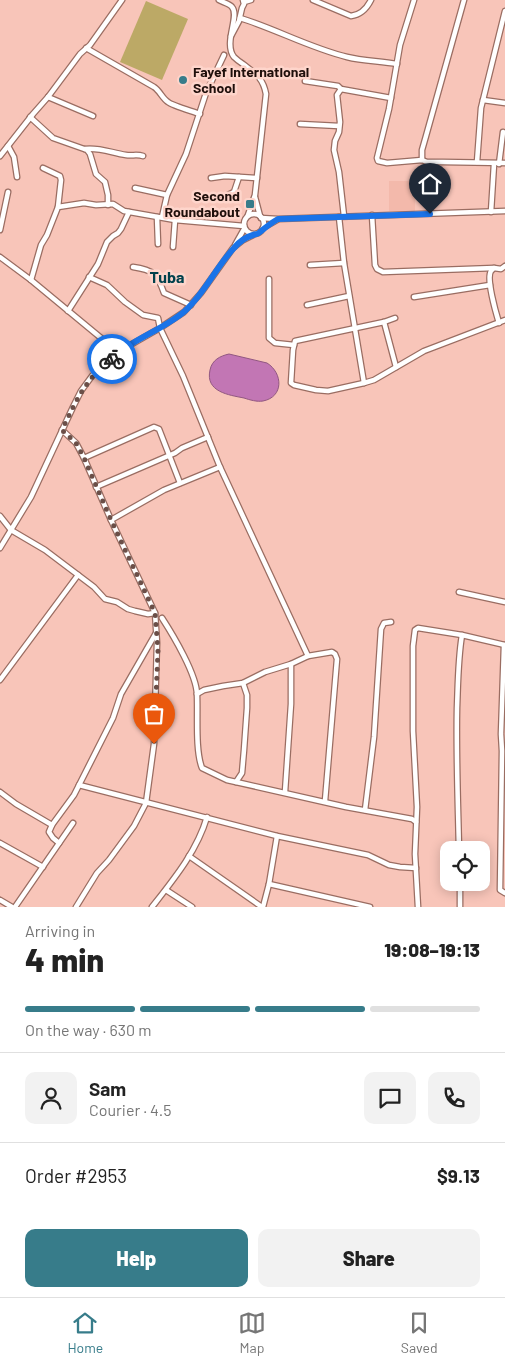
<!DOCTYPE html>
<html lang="en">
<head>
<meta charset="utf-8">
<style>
  body { margin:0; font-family:Barlow,sans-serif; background:#f2f2f2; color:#222; height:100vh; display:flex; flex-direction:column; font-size:19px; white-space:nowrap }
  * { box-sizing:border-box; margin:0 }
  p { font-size:16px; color:#767676 }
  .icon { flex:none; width:28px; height:28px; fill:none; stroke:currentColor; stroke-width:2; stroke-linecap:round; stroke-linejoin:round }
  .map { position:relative; height:907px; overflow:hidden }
  .side { display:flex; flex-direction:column; background:#fff; flex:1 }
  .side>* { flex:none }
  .tools { position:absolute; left:440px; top:841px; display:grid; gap:10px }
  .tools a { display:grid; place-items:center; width:50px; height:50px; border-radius:10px; background:#fff; box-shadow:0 2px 12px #0003; font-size:25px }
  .pin { position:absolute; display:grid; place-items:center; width:42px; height:42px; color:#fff; margin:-51px -21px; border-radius:50% 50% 50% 0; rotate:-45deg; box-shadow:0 0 5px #0007 }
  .pin .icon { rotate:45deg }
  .courier { position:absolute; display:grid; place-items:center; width:50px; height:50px; margin:-25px; border:4px solid #1a73e8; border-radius:50%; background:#fff; color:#222; box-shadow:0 1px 6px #0007 }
  .head em { font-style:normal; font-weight:800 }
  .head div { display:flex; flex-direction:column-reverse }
  .head { display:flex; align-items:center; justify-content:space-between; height:85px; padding:0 25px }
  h1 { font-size:32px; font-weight:800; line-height:38px }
  .bar { display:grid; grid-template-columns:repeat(4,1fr); gap:8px 5px; align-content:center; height:60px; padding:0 25px }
  .bar i { height:6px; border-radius:4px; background:#e0e0e0 }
  .bar .current { background:#377c8a }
  .bar p { grid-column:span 4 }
  .line { display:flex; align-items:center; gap:12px; padding:0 25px; border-top:1px solid #e0e0e0 }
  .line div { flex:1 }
  .round { display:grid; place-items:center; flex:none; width:52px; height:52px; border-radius:10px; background:#f2f2f2 }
  .button { display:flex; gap:10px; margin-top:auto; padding:10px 25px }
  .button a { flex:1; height:58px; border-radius:10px; background:#377c8a; color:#fff; font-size:20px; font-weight:800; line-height:58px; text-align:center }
  .button a+a { background:#f2f2f2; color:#222 }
  .tab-bar { display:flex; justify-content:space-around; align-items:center; height:70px; border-top:1px solid #e0e0e0; background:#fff; font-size:14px; color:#767676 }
  .tab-bar a { display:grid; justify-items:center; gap:2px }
  .tab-bar .current { color:#377c8a }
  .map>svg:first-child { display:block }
  .built { fill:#f3b9ab }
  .green { fill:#bca966 }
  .water { fill:#c276b4; stroke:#915781 }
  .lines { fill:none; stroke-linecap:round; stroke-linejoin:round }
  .minor-casing { stroke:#9a6d62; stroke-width:7 }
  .minor { stroke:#fff; stroke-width:4.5 }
  .done { stroke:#6b4f48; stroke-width:5; stroke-dasharray:0 9 }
  .route { stroke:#1a73e8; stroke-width:6 }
  .poi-dot { fill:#377c8a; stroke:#fed5cb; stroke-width:2 }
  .labels { text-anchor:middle; stroke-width:5; stroke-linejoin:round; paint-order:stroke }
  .poi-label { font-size:14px; font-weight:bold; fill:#1f0f0b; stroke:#fed5cb; text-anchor:start }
  .quarter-label { font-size:16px; font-weight:bold; fill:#01414c; stroke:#fed5cb }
</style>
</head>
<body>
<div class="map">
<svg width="505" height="907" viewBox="0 0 505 907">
  <rect width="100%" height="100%" fill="#f8c5b9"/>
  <rect class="built" x="389" y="181" width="26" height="30"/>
  <path class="green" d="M146 1 188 19 162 80 120 62Z"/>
  <path class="water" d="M229 354 267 363C283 373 284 397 263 401 257 402 250 400 244 398 229 395 205 392 210 370 212 360 220 356 229 354Z"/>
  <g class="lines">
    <g class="minor-casing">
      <g id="minor">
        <path d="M219 0C222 2 230 4 232 7 240 16 223 43 234 57 236 59 240 62 243 64 256 74 263 78 266 94L255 195 248 215"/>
        <path d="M313 0 351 16C360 15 367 8 371 0"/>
        <path d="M414 0 400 45 389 109 377 158 378 161 387 163 422 160 427 162H443L505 163"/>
        <path d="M244 2 251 0"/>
        <path d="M240 18C276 29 310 48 347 57 363 61 381 61 397 64"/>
        <path d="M231 36 239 21 242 8 244 4 243 0"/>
        <path d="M86 48 154 87C160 91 162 98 168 102 173 106 192 111 200 114"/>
        <path d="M305 81 338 86 341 89 391 98"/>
        <path d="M341 89 337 95 340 122 339 132 335 141 334 150 339 172 344 216"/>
        <path d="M48 97 93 116"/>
        <path d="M483 100 505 103"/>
        <path d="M30 117 53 138 87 150 90 154 96 174 105 182 108 195V205"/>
        <path d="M300 124 339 126"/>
        <path d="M8 146 14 157 17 177"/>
        <path d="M85 149C99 147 112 153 126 155 132 156 137 154 143 156"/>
        <path d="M0 156 33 114 48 97 80 54 90 45 122 0"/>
        <path d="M422 160V150L426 136 464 0"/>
        <path d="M477 162 481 108 505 11"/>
        <path d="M499 164 503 132"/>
        <path d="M43 168 60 176 61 180 58 207"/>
        <path d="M211 178 225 176 257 178"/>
        <path d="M135 188 167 195"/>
        <path d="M224 197 234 192 239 177"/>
        <path d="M255 197 260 216"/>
        <path d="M491 212 494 164"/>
        <circle cx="254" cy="224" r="10"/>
        <path d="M372 215 375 265 377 269 383 272 494 268"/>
        <path d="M157 217 158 244"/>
        <path d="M162 217 167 195 186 154 206 93 224 55"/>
        <path d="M339 217 344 263 364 383"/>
        <path d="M261 218 278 219 505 211"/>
        <path d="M263 228 277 220"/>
        <path d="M0 230 8 192"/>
        <path d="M235 245 244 229"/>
        <path d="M173 247 175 220"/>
        <path d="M0 257 31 280 118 352"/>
        <path d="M310 265 344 263"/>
        <path d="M133 267C153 270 157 273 164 293L191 305"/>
        <path d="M89 277 107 285 125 302 143 315 158 318 160 328 183 376 220 467 308 656"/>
        <path d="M269 279V338L275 343 294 345"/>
        <path d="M31 280 41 245 47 235 58 207 84 203 96 205 113 204 124 211 175 220 244 226"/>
        <path d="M414 297 490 285"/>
        <path d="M307 305 349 296"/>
        <path d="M68 311 98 264 107 242 113 236 118 233 121 229 129 212"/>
        <path d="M395 318 384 322 295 341 293 350 291 383 294 385 316 390 328 391 364 383 374 380 424 351 505 320"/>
        <path d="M384 322 396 367"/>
        <path d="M499 323C496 313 486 278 491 271 492 270 493 269 494 268L501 269 505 266"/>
        <path d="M62 430 76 443 84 458 111 520 155 613 157 643 154 744 146 803 134 826 109 860 97 873 76 907"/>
        <path d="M84 458 154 427 159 429 180 483"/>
        <path d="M96 487 175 453 182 448 208 437"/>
        <path d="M0 516 11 530 45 550 94 587 105 599 117 602 128 609 135 611 148 614 155 613"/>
        <path d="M111 520 164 490 220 467"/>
        <path d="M0 548 31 497 73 407 81 391 92 376 118 352 160 328 184 312 201 293 233 248 243 240 253 235"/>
        <path d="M459 592 505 602"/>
        <path d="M162 618C173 635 197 675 197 695 198 715 195 750 202 768L227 780 236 782 346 807 412 819 416 822"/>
        <path d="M504 645 501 734 502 751 500 890 505 893"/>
        <path d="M0 680 78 575"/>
        <path d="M197 694 204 690 223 686 243 683 265 672 291 664 308 656 332 652 335 654 337 659 325 801"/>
        <path d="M236 782 242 773 244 750 247 708V695L243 683"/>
        <path d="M79 785 277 836 368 855 389 865 400 867 416 868"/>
        <path d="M0 792 16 804 52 825"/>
        <path d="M285 792 291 704V664"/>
        <path d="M365 810 374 737 381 629 384 623 391 622"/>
        <path d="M0 843 43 867"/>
        <path d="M59 843 53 838 49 832 52 825 74 795 113 718 121 694 156 633"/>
        <path d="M459 850C458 803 456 755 457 708 458 683 458 659 462 635"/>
        <path d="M189 856 262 907"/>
        <path d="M269 884 370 907"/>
        <path d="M166 890 192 907"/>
        <path d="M0 900 12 907"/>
        <path d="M15 907 73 823"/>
        <path d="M152 907C174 879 197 851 207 817"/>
        <path d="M263 907 269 884 277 836"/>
        <path d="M418 907 415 854 417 807 413 731V646L415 630 418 628 462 635 505 645"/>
        <path d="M460 907V882"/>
      </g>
    </g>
    <use href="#minor" class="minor"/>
  </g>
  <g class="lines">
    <path class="done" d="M112 359C85 379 76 401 62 430L76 443 84 458 111 520 155 613 158 650 154 744"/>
    <path class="route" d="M112 359C132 339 163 330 185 311 205 293 216 267 234 248 239 242 246 237 253 235 257 233 256 236 260 232 266 227 271 223 278 219L430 214"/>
  </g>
  <g class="poi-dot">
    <circle cx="183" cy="80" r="5"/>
    <rect x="245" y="199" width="10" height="10" rx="2.5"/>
  </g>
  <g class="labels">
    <g class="poi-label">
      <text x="193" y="77">Fayef International<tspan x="193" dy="16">School</tspan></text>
      <text x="240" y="201" text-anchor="end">Second<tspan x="240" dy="16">Roundabout</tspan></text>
    </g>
    <g class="quarter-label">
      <text x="167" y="283">Tuba</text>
    </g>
  </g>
</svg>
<div class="tools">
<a><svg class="icon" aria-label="locate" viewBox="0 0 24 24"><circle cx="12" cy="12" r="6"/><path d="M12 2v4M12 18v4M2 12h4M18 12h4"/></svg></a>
</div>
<div class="pin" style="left:154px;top:744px;background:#ea580c"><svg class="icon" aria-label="bag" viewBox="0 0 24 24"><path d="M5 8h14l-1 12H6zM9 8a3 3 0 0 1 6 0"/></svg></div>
<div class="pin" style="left:430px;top:214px;background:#1f2937"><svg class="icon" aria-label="home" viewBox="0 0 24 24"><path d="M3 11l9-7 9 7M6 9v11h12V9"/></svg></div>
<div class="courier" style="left:112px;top:359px"><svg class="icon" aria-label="bike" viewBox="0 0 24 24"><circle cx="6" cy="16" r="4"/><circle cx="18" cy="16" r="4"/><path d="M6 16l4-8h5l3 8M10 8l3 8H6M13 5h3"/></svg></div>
</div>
<section class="side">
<div class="head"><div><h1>4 min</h1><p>Arriving in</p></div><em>19:08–19:13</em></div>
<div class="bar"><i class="current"></i><i class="current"></i><i class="current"></i><i></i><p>On the way · 630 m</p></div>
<div class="line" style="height:90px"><a class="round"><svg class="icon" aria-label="person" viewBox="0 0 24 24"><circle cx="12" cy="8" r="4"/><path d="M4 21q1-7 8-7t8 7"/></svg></a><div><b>Sam</b><p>Courier · 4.5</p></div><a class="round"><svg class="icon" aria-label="chat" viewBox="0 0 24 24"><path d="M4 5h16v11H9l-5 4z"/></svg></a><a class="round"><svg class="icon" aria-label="phone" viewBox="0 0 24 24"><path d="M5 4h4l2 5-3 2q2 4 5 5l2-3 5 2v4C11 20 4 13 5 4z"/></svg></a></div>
<div class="line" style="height:65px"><div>Order #2953</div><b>$9.13</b></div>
<div class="button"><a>Help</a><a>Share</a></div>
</section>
<nav class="tab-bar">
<a class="current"><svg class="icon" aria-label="home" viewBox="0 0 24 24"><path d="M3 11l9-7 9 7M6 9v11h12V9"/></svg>Home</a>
<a><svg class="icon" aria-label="map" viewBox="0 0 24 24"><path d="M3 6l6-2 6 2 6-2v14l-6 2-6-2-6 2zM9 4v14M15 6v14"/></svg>Map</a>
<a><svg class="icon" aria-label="saved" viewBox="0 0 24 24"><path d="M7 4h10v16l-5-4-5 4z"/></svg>Saved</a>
</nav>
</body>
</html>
